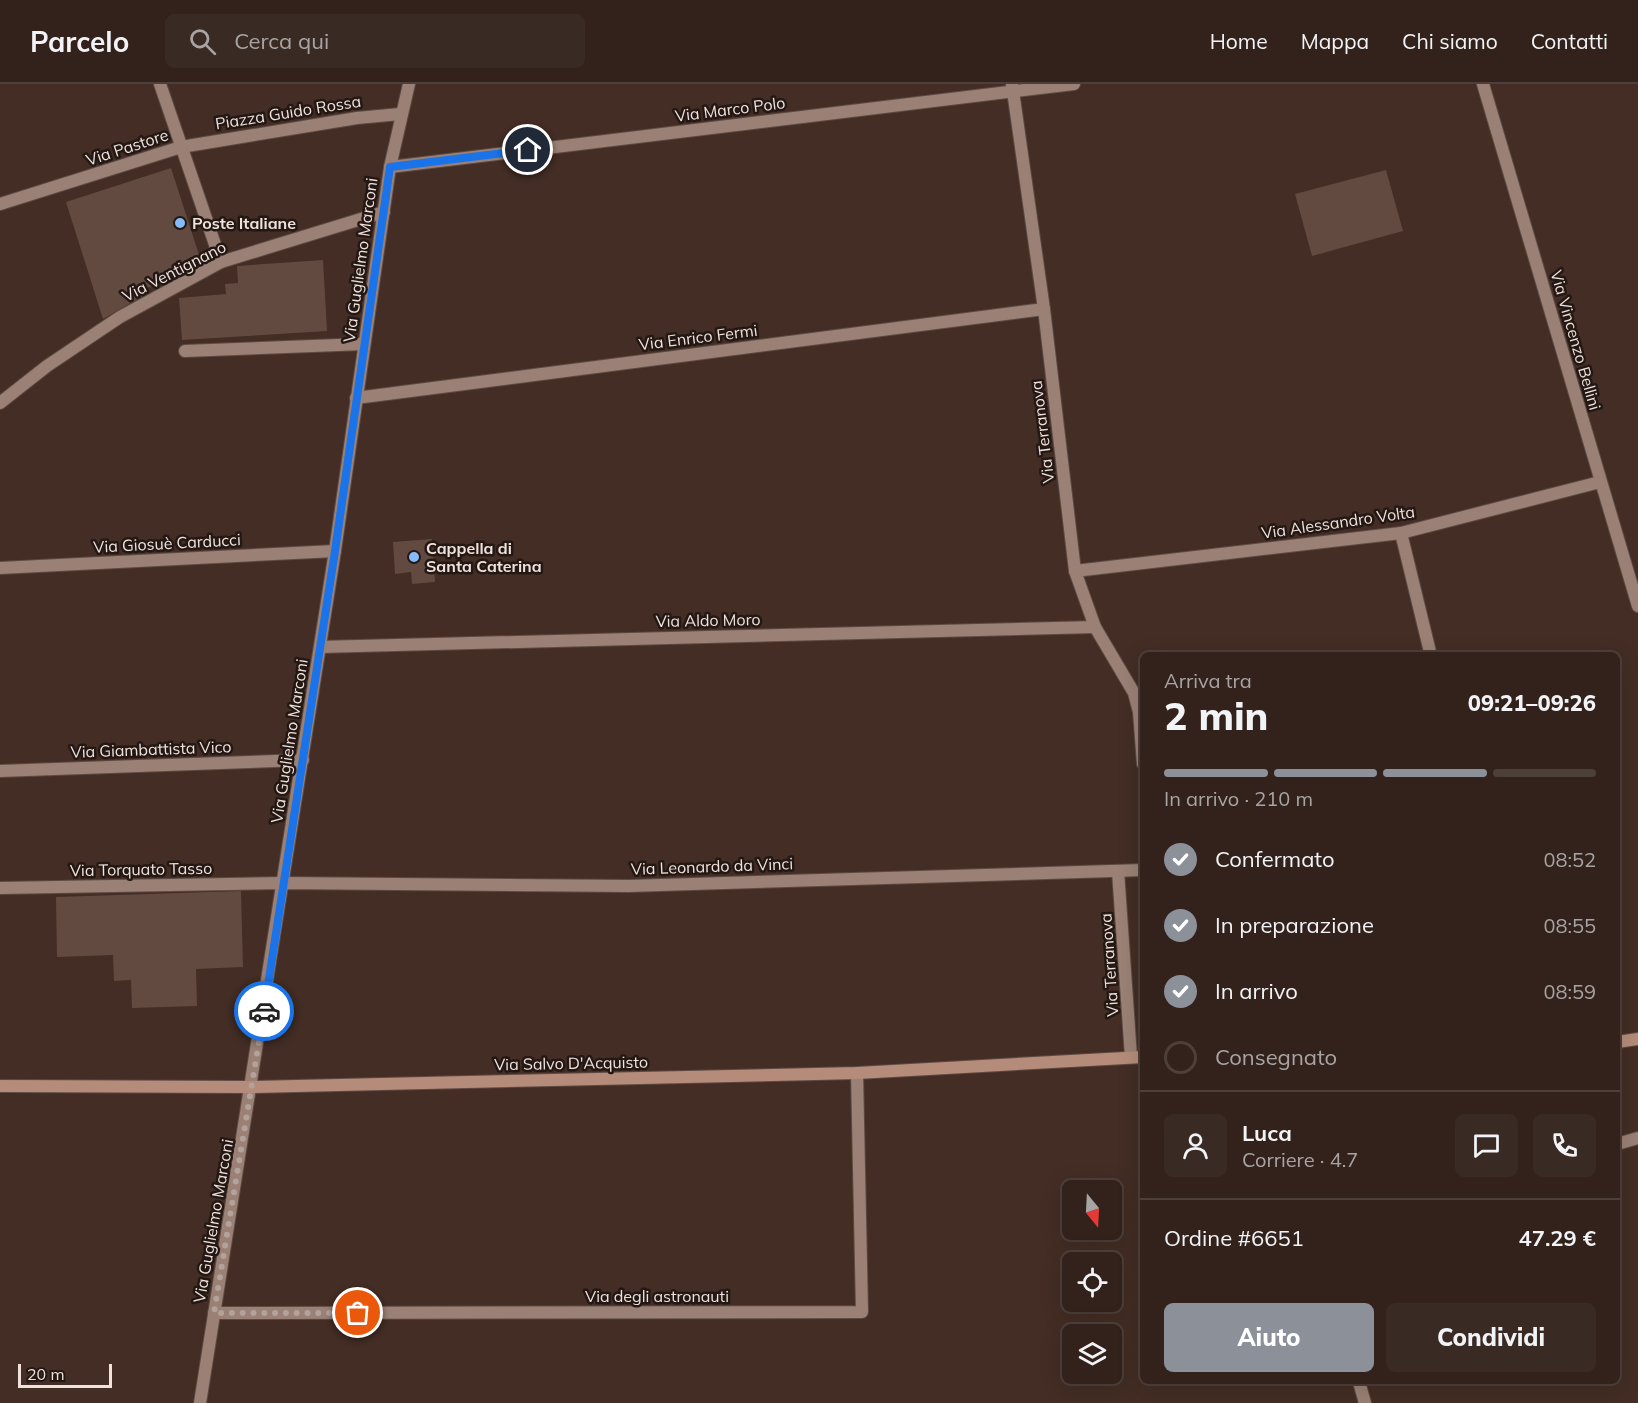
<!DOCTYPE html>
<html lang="it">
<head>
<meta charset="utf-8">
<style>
  body { margin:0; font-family:Mulish,sans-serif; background:#3a2a24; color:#f1f3f6; height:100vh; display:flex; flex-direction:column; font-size:22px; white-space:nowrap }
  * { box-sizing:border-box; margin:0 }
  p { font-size:20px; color:#a8a4a3 }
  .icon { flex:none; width:33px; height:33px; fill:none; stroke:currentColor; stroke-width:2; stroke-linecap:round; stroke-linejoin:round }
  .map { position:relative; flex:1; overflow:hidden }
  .side { position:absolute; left:1140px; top:568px; width:480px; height:732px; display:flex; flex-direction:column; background:#32221b; border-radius:9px; box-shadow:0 6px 24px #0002,0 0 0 2px #4d3f3a }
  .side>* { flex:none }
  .needle { width:39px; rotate:162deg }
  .tools { position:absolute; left:1062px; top:1096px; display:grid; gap:12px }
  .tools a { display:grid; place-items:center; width:60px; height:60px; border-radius:9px; background:#32221b; box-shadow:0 6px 24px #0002,0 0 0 2px #4d3f3a; font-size:30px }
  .scale { position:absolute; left:18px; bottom:15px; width:94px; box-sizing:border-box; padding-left:6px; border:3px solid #f0e1db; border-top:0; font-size:16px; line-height:21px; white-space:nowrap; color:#f0e1db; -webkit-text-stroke:4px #231814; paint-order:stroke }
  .pin { position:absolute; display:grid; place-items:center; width:51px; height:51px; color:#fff; margin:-26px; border:3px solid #fff; border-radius:50%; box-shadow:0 2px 6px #0007 }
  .courier { position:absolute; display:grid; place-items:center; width:60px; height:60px; margin:-30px; border:4px solid #1a73e8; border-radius:50%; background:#fff; color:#222; box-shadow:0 2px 8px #0007 }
  .overview em { font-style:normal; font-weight:800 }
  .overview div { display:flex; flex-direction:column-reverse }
  .overview { display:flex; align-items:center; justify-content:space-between; height:102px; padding:0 24px }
  h1 { font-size:39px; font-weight:800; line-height:45px }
  .bar { display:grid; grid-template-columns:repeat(4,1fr); gap:9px 6px; align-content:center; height:72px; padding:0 24px }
  .bar i { height:8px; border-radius:4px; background:#4d3f3a }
  .bar .current { background:#8c9099 }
  .bar p { grid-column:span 4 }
  .line { display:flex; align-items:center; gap:15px; padding:0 24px; border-top:2px solid #4d3f3a }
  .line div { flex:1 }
  .round { display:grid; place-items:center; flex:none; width:63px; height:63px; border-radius:9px; background:#3a2a24 }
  ol { padding:0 24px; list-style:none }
  li { display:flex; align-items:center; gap:18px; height:66px }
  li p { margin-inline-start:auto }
  li .icon { padding:6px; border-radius:50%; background:#8c9099; color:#fff; stroke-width:4 }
  li:last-child { color:#a8a4a3 }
  li i { width:33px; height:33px; border:3px solid #4d3f3a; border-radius:50% }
  .button { display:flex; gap:12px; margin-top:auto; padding:12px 24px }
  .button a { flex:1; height:69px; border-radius:9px; background:#8c9099; color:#fff; font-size:24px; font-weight:800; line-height:69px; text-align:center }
  .button a+a { background:#3a2a24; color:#f1f3f6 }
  header { display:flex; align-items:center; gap:36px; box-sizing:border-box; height:84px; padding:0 30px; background:#32221b; border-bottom:2px solid #4d3f3a }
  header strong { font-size:28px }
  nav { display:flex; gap:33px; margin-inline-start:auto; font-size:21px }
  .search { width:420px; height:54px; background:#3a2a24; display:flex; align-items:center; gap:15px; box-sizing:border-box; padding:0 21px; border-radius:9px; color:#a8a4a3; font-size:22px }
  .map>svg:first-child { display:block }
  .building { fill:#624a40 }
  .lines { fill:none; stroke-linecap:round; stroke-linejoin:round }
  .minor-casing { stroke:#5d4a43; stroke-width:14 }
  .tertiary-casing { stroke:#5d4a43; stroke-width:14 }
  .secondary-casing { stroke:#5d4a43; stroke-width:14 }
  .minor { stroke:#9a8075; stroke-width:12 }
  .tertiary { stroke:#9a8075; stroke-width:12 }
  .secondary { stroke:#b58b79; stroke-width:12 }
  .done { stroke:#b3a29b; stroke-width:6; stroke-dasharray:0 10.8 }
  .route { stroke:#1a73e8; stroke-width:8 }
  .poi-dot { fill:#86bbfb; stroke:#231814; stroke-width:2 }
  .labels { text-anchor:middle; stroke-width:5; stroke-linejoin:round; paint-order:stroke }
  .street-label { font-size:16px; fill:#f0e1db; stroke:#231814 }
  .poi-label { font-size:16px; font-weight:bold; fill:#f0e1db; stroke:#231814; text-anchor:start }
</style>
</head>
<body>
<header>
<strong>Parcelo</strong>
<div class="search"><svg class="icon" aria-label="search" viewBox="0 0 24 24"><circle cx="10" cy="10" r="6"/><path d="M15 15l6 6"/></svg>Cerca qui</div>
<nav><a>Home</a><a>Mappa</a><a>Chi siamo</a><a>Contatti</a></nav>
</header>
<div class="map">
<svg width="1638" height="1319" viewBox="0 0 1638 1319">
  <rect width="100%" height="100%" fill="#432d24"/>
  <g class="building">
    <path d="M171 84 202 180 172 190 174 195 147 204 146 210 103 235 66 118Z"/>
    <path d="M1386 86 1403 147 1312 172 1295 110Z"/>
    <path d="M323 176 327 247 182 256 179 214 226 210 225 200 238 199 237 182Z"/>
    <path d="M432 455 435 498 412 500 411 488 395 490 393 458Z"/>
    <path d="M241 807 243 883 196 885 197 922 132 924 131 896 114 897 113 871 57 873 56 813Z"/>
  </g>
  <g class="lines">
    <g class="minor-casing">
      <g id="minor">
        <path d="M160 0 221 178"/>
        <path d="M1012 0 1044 225 1075 487 1095 543 1134 609 1139 628 1143 680"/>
        <path d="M1483 0 1638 522"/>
        <path d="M390 83 1074 0"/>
        <path d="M0 120 181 63 357 34 400 30"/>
        <path d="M185 267 364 260"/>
        <path d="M356 314 1044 225"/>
        <path d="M0 319 47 282 120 233 221 178 384 128"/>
        <path d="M1401 449 1431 572"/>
        <path d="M0 484 335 467"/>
        <path d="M1075 487 1401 449 1600 398"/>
        <path d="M320 563 1095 543"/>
        <path d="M0 687 303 676"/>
        <path d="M1118 787 1131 973"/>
        <path d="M0 804 282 799 629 802 1143 786"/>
        <path d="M1617 1060 1638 1054"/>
        <path d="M214 1229 862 1228 857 989"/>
        <path d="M1359 1298 1365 1319"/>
      </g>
    </g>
    <g class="tertiary-casing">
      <path id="tertiary" d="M200 1319 335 467 390 83 409 0"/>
    </g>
    <g class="secondary-casing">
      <g id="secondary">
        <path d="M1617 958 1638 955"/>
        <path d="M0 1002 252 1003 857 989 1143 973"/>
      </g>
    </g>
    <use href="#minor" class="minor"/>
    <use href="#tertiary" class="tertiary"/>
    <use href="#secondary" class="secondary"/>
  </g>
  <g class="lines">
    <path class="done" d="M264 927 214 1229H358"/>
    <path class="route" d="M264 927 335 467 390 83 528 66"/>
  </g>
  <g class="poi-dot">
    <circle cx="180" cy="139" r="6"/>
    <circle cx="414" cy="473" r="6"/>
  </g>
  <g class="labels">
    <g class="street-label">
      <text transform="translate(730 25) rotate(-7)" y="6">Via Marco Polo</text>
      <text transform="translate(288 28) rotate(-9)" y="6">Piazza Guido Rossa</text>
      <text transform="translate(127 63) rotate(-18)" y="6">Via Pastore</text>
      <text transform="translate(360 176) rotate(-82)" y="6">Via Guglielmo Marconi</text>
      <text transform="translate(174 187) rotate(-27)" y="6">Via Ventignano</text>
      <text transform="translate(698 253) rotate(-7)" y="6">Via Enrico Fermi</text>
      <text transform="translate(1576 256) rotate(74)" y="6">Via Vincenzo Bellini</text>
      <text transform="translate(1042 348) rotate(-97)" y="6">Via Terranova</text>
      <text transform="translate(1338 438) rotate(-8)" y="6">Via Alessandro Volta</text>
      <text transform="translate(167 459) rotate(-3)" y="6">Via Giosuè Carducci</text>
      <text transform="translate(708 536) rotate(-1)" y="6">Via Aldo Moro</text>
      <text transform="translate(289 657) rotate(-81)" y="6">Via Guglielmo Marconi</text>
      <text transform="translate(151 665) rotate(-2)" y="6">Via Giambattista Vico</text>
      <text transform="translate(712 782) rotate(-2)" y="6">Via Leonardo da Vinci</text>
      <text transform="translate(141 785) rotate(-1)" y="6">Via Torquato Tasso</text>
      <text transform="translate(1109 881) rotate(-94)" y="6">Via Terranova</text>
      <text transform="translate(571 979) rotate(-1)" y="6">Via Salvo D'Acquisto</text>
      <text transform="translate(213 1137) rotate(-80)" y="6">Via Guglielmo Marconi</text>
      <text x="657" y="1218">Via degli astronauti</text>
    </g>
    <g class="poi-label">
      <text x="192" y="145">Poste Italiane</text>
      <text x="426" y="470">Cappella di<tspan x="426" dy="18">Santa Caterina</tspan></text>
    </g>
  </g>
</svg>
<div class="tools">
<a><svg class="needle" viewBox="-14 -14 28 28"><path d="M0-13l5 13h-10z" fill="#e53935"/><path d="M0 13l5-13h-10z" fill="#a8a4a3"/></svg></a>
<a><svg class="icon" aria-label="locate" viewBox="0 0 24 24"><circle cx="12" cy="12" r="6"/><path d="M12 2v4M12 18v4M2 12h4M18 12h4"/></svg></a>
<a><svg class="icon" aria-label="layers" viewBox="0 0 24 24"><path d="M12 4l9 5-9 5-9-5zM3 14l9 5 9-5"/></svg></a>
</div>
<div class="scale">20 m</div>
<div class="pin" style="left:358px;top:1229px;background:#ea580c"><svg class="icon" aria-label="bag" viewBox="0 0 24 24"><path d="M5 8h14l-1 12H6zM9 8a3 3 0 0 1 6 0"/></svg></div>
<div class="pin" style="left:528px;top:66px;background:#1f2937"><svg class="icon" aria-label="home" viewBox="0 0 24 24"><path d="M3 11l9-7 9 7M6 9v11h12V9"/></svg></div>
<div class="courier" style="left:264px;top:927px"><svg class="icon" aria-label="car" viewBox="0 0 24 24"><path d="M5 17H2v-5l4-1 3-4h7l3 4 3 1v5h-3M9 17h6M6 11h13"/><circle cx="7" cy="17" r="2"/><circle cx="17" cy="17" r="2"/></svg></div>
<section class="side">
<div class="overview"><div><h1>2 min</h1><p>Arriva tra</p></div><em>09:21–09:26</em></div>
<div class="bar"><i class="current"></i><i class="current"></i><i class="current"></i><i></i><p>In arrivo · 210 m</p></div>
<ol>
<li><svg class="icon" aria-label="check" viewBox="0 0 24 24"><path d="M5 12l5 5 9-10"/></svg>Confermato<p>08:52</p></li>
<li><svg class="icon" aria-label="check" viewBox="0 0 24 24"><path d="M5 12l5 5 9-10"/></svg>In preparazione<p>08:55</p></li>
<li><svg class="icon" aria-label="check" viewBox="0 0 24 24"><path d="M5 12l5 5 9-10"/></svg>In arrivo<p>08:59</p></li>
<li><i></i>Consegnato</li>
</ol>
<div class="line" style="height:108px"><a class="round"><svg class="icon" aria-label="person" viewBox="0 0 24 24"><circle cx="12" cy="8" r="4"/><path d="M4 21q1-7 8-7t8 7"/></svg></a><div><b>Luca</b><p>Corriere · 4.7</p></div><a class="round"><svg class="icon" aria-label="chat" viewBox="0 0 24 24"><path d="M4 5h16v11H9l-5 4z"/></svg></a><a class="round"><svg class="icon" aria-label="phone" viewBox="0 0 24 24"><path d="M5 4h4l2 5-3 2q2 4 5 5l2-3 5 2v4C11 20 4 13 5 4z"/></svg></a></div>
<div class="line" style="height:78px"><div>Ordine #6651</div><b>47.29 €</b></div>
<div class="button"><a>Aiuto</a><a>Condividi</a></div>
</section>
</div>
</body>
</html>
